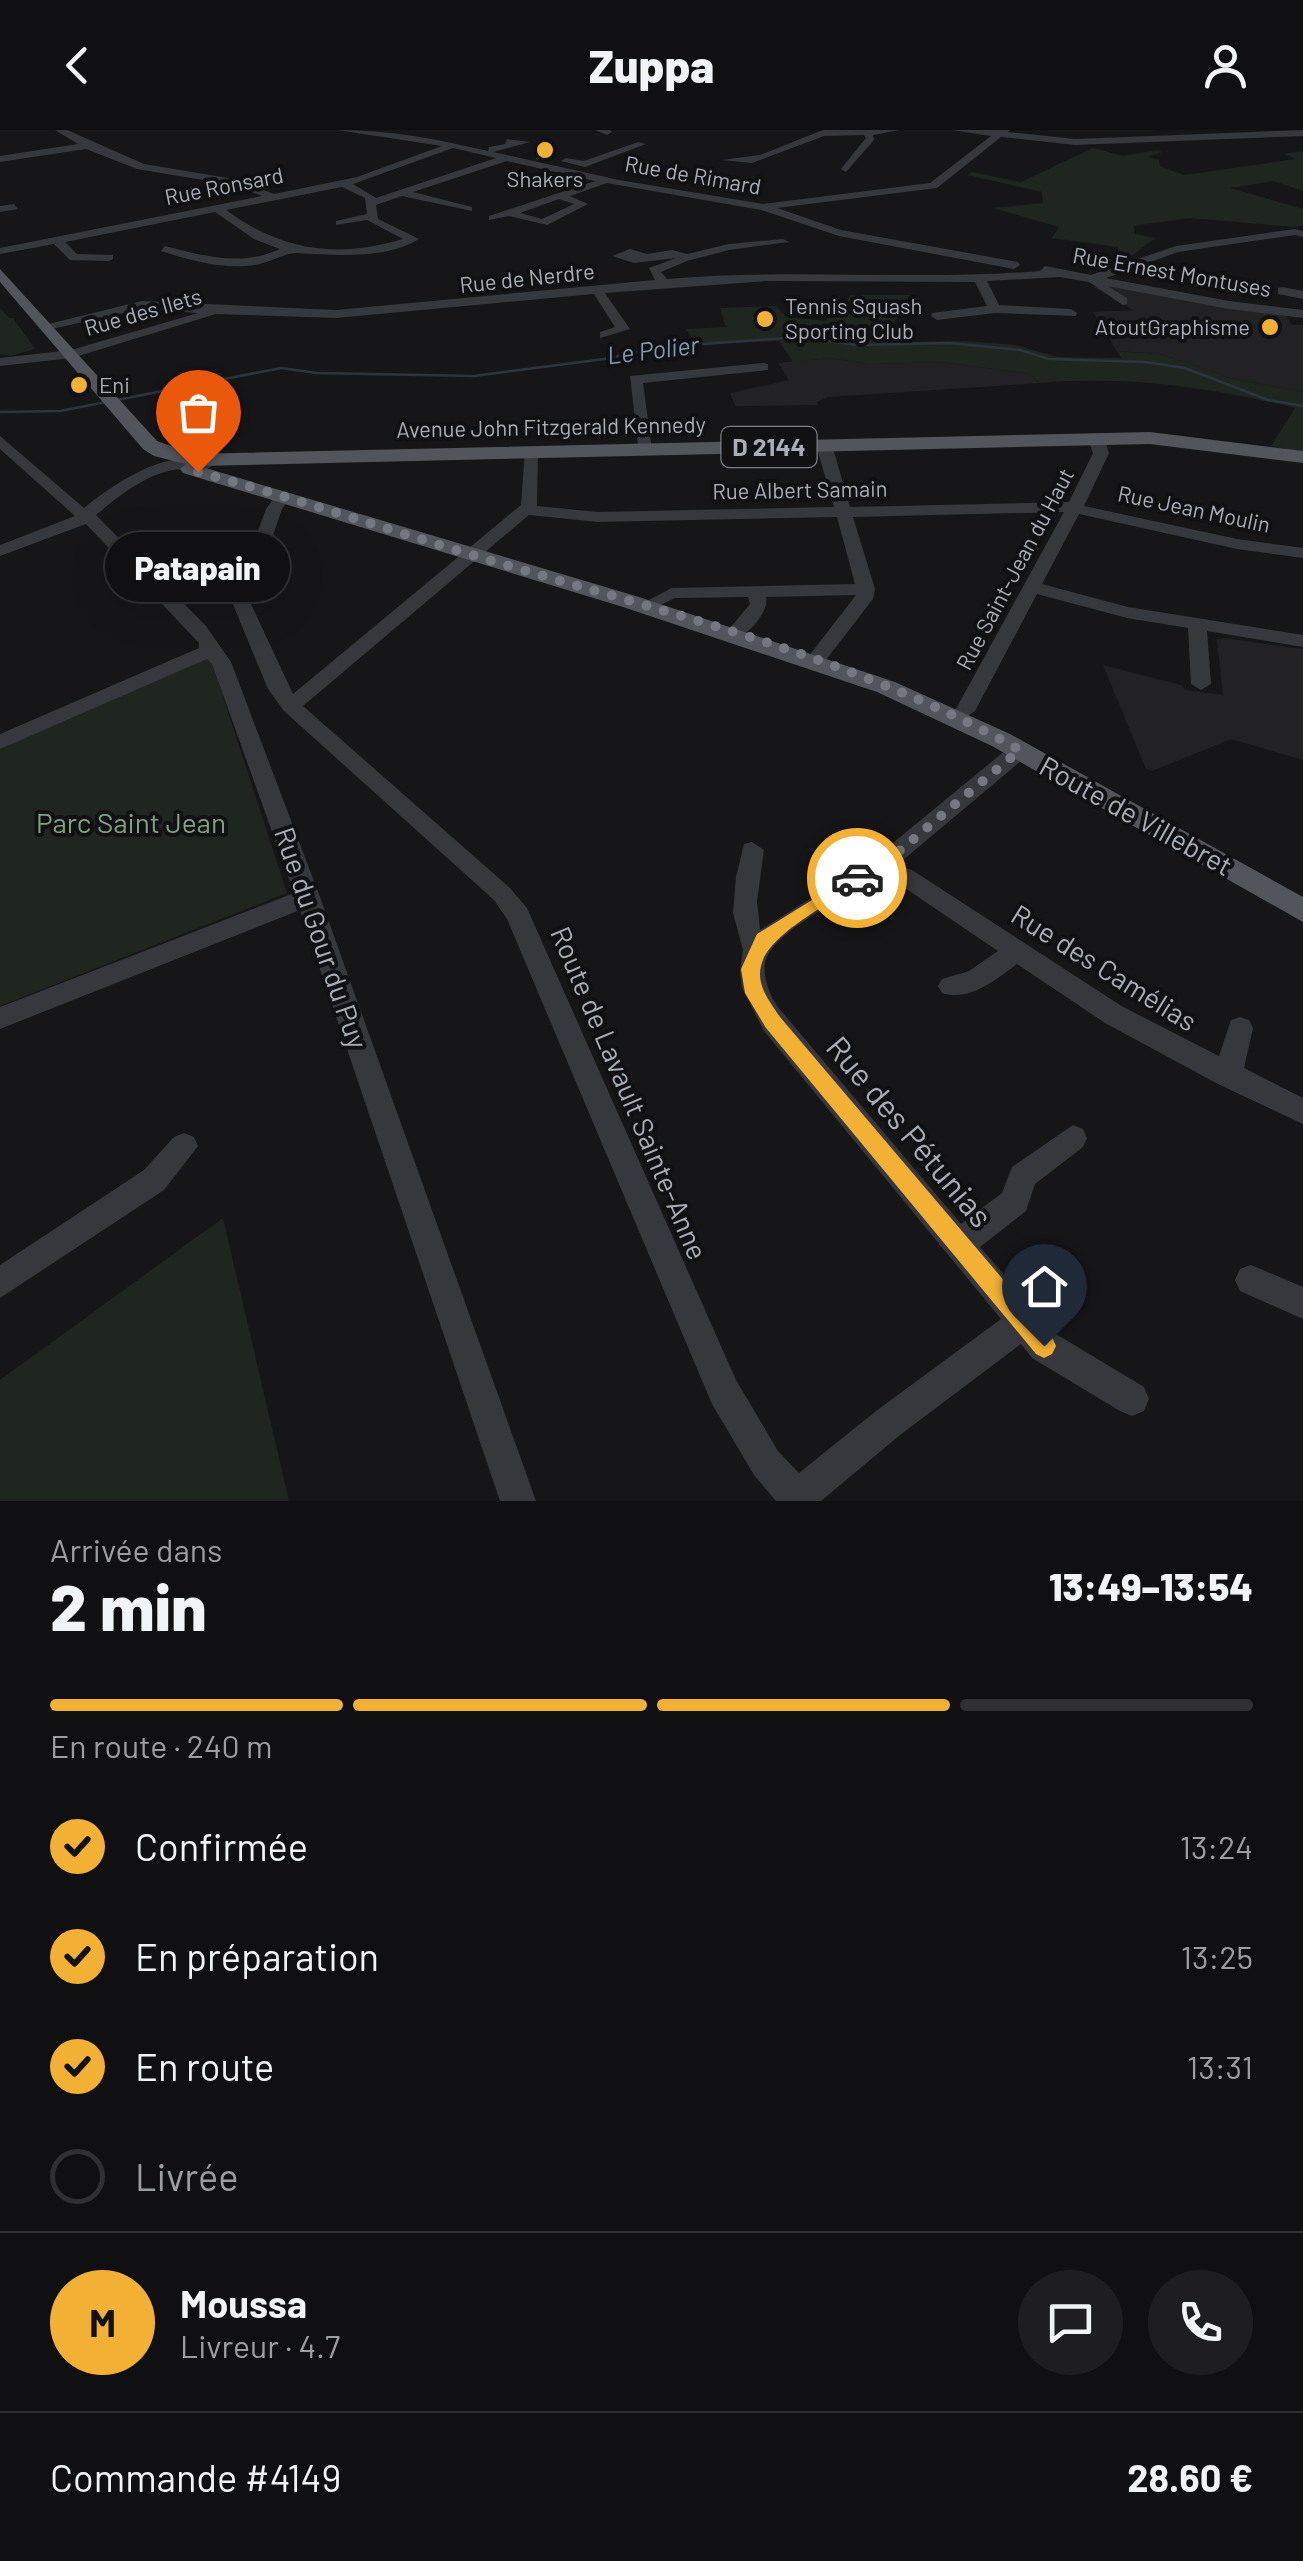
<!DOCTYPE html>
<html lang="fr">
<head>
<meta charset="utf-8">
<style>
  body { margin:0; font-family:Barlow,sans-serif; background:#1e1e20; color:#f1f3f6; height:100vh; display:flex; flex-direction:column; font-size:38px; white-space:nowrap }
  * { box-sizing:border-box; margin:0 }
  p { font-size:32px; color:#9c9d9f }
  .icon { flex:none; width:55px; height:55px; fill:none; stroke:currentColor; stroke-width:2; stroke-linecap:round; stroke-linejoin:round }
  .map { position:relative; height:1371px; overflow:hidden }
  .details { display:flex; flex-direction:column; background:#101012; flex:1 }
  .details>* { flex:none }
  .pin { position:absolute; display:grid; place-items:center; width:85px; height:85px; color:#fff; margin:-102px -42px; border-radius:50% 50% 50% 0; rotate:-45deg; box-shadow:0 0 10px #0007 }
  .pin .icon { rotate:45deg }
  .courier { position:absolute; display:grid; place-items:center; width:100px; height:100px; margin:-50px; border:8px solid #f2b134; border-radius:50%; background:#fff; color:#222; box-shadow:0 2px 12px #0007 }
  .bubble { position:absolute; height:70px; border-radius:35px; background:#101012; box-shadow:0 10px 40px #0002,0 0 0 2px #303032; font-size:32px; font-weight:800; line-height:70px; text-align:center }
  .overview em { font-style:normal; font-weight:800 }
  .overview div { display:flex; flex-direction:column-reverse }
  .overview { display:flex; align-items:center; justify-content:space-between; height:170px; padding:0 50px }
  h1 { font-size:65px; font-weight:800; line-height:75px }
  .bar { display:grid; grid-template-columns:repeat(4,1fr); gap:15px 10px; align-content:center; height:120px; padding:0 50px }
  .bar i { height:12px; border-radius:8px; background:#303032 }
  .bar .active { background:#f2b134 }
  .bar p { grid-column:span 4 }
  .line { display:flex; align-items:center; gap:25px; padding:0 50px; border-top:2px solid #303032 }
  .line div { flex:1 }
  .round { display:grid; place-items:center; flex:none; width:105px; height:105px; border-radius:52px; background:#1e1e20 }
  ol { padding:0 50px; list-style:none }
  li { display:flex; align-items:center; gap:30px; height:110px }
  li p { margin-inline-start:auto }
  li .icon { padding:10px; border-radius:50%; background:#f2b134; color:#111; stroke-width:4 }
  li:last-child { color:#9c9d9f }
  li i { width:55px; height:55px; border:5px solid #303032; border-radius:50% }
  header { display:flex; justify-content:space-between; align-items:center; height:130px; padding:0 50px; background:#101012; font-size:45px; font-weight:800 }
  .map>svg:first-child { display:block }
  .built { fill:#222225 }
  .green { fill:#1e261f }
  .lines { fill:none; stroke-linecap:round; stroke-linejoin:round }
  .stream { stroke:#2c353c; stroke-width:2.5 }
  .minor { fill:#37383d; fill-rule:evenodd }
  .major { fill:#53555c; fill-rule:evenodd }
  .route { fill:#f2b134 }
  .done { stroke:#757880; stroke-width:10; stroke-dasharray:0 18 }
  .poi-dot { fill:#f2b134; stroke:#111113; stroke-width:4 }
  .labels { text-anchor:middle; stroke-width:8; stroke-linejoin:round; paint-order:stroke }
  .far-street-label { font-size:22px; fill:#a8adb8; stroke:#111113 }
  .far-poi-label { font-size:22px; fill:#a8adb8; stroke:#111113; text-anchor:start }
  .far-water-label { font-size:25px; font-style:italic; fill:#7f9bb3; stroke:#111113 }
  .shield { fill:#111113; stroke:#7b7e86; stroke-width:2.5 }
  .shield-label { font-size:25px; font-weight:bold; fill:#a8adb8 }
  .street-label { font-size:28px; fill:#a8adb8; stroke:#111113 }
  .park-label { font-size:28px; fill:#7fa381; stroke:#111113 }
  .near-street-label { font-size:32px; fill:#a8adb8; stroke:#111113 }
</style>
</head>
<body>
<header><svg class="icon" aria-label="back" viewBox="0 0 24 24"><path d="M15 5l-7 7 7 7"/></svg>Zuppa<svg class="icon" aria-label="person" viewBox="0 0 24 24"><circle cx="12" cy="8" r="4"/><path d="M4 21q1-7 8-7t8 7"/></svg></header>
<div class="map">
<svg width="1303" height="1371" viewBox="0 0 1303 1371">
  <rect width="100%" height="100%" fill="#161618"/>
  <g class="built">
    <path d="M1104 152 1286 185 1292 195H1303V262L1230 248 1160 224 1117 221 1093 182 1133 180 1094 157Z"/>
    <path d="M830 228 869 234 941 232 1031 244 1039 253 828 267 817 272 818 275 735 276 730 263 789 250 778 233Z"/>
    <path d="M1224 508 1303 519V630L1231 609 1152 641 1146 639 1103 535 1181 555 1185 560 1223 565 1217 510Z"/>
  </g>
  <g class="green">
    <path d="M1093 18 1123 26 1158 20 1162 22 1147 27 1159 30 1160 36 1184 45 1296 29 1284 24 1303 21V61L1273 51 1230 58 1303 79V95L1295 97 1189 88 1134 96 1135 104 1156 108 1123 132 1117 130 1118 117 1052 108 1059 97 993 78 1043 73 1042 62 968 45 972 42 1021 52Z"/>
    <path d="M850 165H911L887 203 890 212 965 211 1016 215 1057 227 1121 228 1117 221 1160 224 1230 248 1303 262V322L1271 316 1295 278C1210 257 1125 245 1039 253L1031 244 941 232 869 234 830 228 793 232 779 211 697 215 686 199 726 197 720 178 776 176 786 187 826 191 832 180 840 181Z"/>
    <path d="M0 178 9 188H13L35 219 10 226 0 224Z"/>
    <path d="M207 528 212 533 287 763 0 876V617Z"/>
    <path d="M223 1088 289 1371H0V1250Z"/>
  </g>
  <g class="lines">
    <path class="stream" d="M0 282 60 281 281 238 317 243 474 246 604 229 662 217 799 207 857 215 949 213 1020 220 1049 229 1145 232 1185 238 1268 270 1303 276"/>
    <g class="minor">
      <path d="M55 0H67L144 34 234 49 274 64 357 47 442 16 337 0C390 0 437 9 488 21L489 17 505 14 507 9 530 12 493 22 619 50 763 74 930 53 991 6 951 0H1010L1008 2 1075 9 1303 0V6L1075 15 1001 7 937 58 777 78 841 100 1018 132 1020 135 1014 139 839 106 761 80 607 53 570 66 588 74 547 95 509 86 489 90V86L595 51 507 31 413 62 472 77V81L402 66 376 75 378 89 419 109C384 130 336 125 297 123 285 123 272 131 260 134 226 141 193 131 161 121L165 116C204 126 241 137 280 119L254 109 215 82 65 112 77 124 113 125V129L109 131 70 130 54 114 0 124V118L262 66 233 55 137 39 86 19 0 32V26L78 14ZM453 18 496 28 376 68 353 54ZM342 57 365 68 367 84 336 91V95L367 90 403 109C336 129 282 121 226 80ZM559 69 574 74 542 89 520 83Z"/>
      <path d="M595 0H610L612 2 607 5Z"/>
      <path d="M823 0H900L873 5 874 10 846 42 841 39 866 8 864 5 824 6 752 33 721 30 760 25Z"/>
      <path d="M638 12 646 14 585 37 561 31 566 28 584 31Z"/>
      <path d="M14 74 18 79 0 82V76Z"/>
      <path d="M1295 99 1303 101V107L1295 105 1178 122 1106 148 1229 171 1303 180V188L1229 179 1107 156 1127 168V174L1123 175 1089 152 1060 147 987 151 999 175 1071 179 1077 183 1076 186 995 183 937 190 931 186 932 183 987 176 975 152 766 151 605 163 630 199 600 208V202L615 197 594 164 336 188 216 184 72 228 0 236V228L71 220 198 183 142 179 47 200 40 196 142 171 336 180 655 150 649 138 676 128 634 133 612 126 630 119 647 124 672 120 687 124 729 114 783 109 789 112 729 120 687 131 661 142 667 149C792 138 917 151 1040 141L1045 136 1091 145 1176 116Z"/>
      <path d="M1282 157 1303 161V169L1278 164V158Z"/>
      <path d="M763 233 768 234V240L643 253 652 320 639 323 630 246Z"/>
      <path d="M1096 303 1104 308 1109 323 1084 376 1237 409 1303 418V428L1237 419 1079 384 1042 454 1128 477 1303 505V517L1207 501 1211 554 1201 560 1191 554 1188 498 1127 488 1037 464 975 581 957 594 947 587 957 577 1064 382 853 387 875 459 873 469 822 535 815 537 805 531 856 465 766 467C770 481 748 505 734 510L725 504 750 474 748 467 675 468 646 482 637 476 672 458 855 454 837 387 598 392 529 385 303 576 510 758 527 778 736 1250 778 1321 799 1343 876 1281 1001 1189 764 901 742 858 740 840 743 820 733 783 736 747 744 714 752 712 764 720 757 771 760 800 871 731 1012 615H1028L1031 620 1028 625 897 735 912 740 1123 877 1219 926 1231 890 1240 887 1249 890 1253 898 1244 938 1303 968V994L1218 954 1105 893 1017 834C997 849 969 872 942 863L938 856 942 849 969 841 998 821 896 752 881 747C851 765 786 794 769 823 759 838 768 862 777 876L961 1094 1002 1063 1012 1037 1073 995 1083 999 1087 1008 1083 1017 1035 1054 1026 1081 980 1117 1056 1204 1144 1257 1149 1269 1144 1281 1132 1286 1120 1281 1032 1228 1021 1214 900 1305 821 1371H776L754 1345 712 1274 507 789 494 770 284 581 268 559 232 472 266 379 276 365H288L290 368 282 379 250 472 293 564 521 375 525 320 538 323 537 376 598 382 834 377 816 315 824 310 832 315 850 377 1069 372 1093 323 1088 308Z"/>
      <path d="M0 306 84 378C112 355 176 311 212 336 200 344 187 338 173 340 143 346 119 366 96 385L206 496 231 532 320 767 536 1371H500L300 780 0 899V877L294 763 212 534 207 529 0 619V604L199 518V513L86 394 0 426V415L75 386 0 319Z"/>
      <path d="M184 1003 194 1007 198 1016 164 1060 0 1168V1135L144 1040 174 1007Z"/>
      <path d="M1251 1135 1303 1157V1189L1240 1161 1235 1150 1240 1139Z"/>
    </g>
    <path class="major" d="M0 139 157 311 193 324 1150 302 1303 321V333L1150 314 199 336 639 467 895 552 1010 604 1303 767V792L992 616 877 562 623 477 183 343 180 339 186 334 154 326 143 319 0 152Z"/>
  </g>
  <path class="route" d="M857 742 866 748 863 752C835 771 768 803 761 836 756 855 770 872 780 887L1052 1207 1056 1216 1052 1224 1044 1228 1036 1224 766 898 745 863 741 839 757 804Z"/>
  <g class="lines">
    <path class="done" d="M198 342C306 371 412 408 519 439 688 488 866 533 1020 620L880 737 857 748"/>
  </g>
  <g class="poi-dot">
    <circle cx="545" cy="20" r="10"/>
    <circle cx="765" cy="189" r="10"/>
    <circle cx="1270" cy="197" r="10"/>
    <circle cx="79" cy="255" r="10"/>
  </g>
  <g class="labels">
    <g class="far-street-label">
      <text transform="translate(693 45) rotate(10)" y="8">Rue de Rimard</text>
      <text transform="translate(224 56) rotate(-11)" y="8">Rue Ronsard</text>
      <text transform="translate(1172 142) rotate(10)" y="8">Rue Ernest Montuses</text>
      <text transform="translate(527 148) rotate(-6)" y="8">Rue de Nerdre</text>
      <text transform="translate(143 182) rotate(-16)" y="8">Rue des Ilets</text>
      <text transform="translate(551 297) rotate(-1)" y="8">Avenue John Fitzgerald Kennedy</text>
      <text transform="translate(800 360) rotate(-1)" y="8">Rue Albert Samain</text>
      <text transform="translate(1194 379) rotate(12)" y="8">Rue Jean Moulin</text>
      <text transform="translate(1015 439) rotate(-62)" y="8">Rue Saint-Jean du Haut</text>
    </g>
    <g class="far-poi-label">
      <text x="545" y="57" text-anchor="middle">Shakers</text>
      <text x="785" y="184">Tennis Squash<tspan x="785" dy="25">Sporting Club</tspan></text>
      <text x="1250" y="205" text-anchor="end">AtoutGraphisme</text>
      <text x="99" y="263">Eni</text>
    </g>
    <g class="far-water-label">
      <text transform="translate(653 220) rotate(-7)" y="9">Le Polier</text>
    </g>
    <rect class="shield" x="721.5" y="297" width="95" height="40" rx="8"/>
    <g class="shield-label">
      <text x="769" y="326">D 2144</text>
    </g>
    <g class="street-label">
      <text transform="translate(1136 686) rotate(29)" y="10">Route de Villebret</text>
      <text transform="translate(321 808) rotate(71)" y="10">Rue du Gour du Puy</text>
      <text transform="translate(1104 838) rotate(32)" y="10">Rue des Camélias</text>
      <text transform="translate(629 963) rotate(67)" y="10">Route de Lavault Sainte-Anne</text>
    </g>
    <g class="park-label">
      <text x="131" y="703">Parc Saint Jean</text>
    </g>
    <g class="near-street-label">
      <text transform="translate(909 1002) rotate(50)" y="11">Rue des Pétunias</text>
    </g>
  </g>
</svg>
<div class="pin" style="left:198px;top:342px;background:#ea580c"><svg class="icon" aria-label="bag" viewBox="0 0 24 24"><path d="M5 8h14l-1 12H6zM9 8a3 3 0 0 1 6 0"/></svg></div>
<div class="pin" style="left:1044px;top:1216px;background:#1f2937"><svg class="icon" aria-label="home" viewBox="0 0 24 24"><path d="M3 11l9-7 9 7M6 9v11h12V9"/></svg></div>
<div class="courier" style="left:857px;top:748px"><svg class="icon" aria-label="car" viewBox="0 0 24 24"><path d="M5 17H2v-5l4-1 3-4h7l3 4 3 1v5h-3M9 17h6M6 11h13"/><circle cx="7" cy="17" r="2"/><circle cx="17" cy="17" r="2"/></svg></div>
<div class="bubble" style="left:105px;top:402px;width:185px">Patapain</div>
</div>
<section class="details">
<div class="overview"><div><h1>2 min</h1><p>Arrivée dans</p></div><em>13:49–13:54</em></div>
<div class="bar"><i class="active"></i><i class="active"></i><i class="active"></i><i></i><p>En route · 240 m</p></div>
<ol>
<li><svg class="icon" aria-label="check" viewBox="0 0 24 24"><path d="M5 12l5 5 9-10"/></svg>Confirmée<p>13:24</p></li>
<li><svg class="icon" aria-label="check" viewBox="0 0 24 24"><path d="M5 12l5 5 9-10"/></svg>En préparation<p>13:25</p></li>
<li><svg class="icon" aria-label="check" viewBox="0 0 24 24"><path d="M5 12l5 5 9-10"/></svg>En route<p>13:31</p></li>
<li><i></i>Livrée</li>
</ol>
<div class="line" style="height:180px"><b class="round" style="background:#f2b134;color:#111">M</b><div><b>Moussa</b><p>Livreur · 4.7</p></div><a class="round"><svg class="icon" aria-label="chat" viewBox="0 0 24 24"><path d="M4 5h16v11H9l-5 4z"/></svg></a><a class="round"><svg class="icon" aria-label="phone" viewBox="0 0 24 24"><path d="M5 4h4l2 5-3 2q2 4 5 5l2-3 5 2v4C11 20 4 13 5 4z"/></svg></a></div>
<div class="line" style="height:130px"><div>Commande #4149</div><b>28.60 €</b></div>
</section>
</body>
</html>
